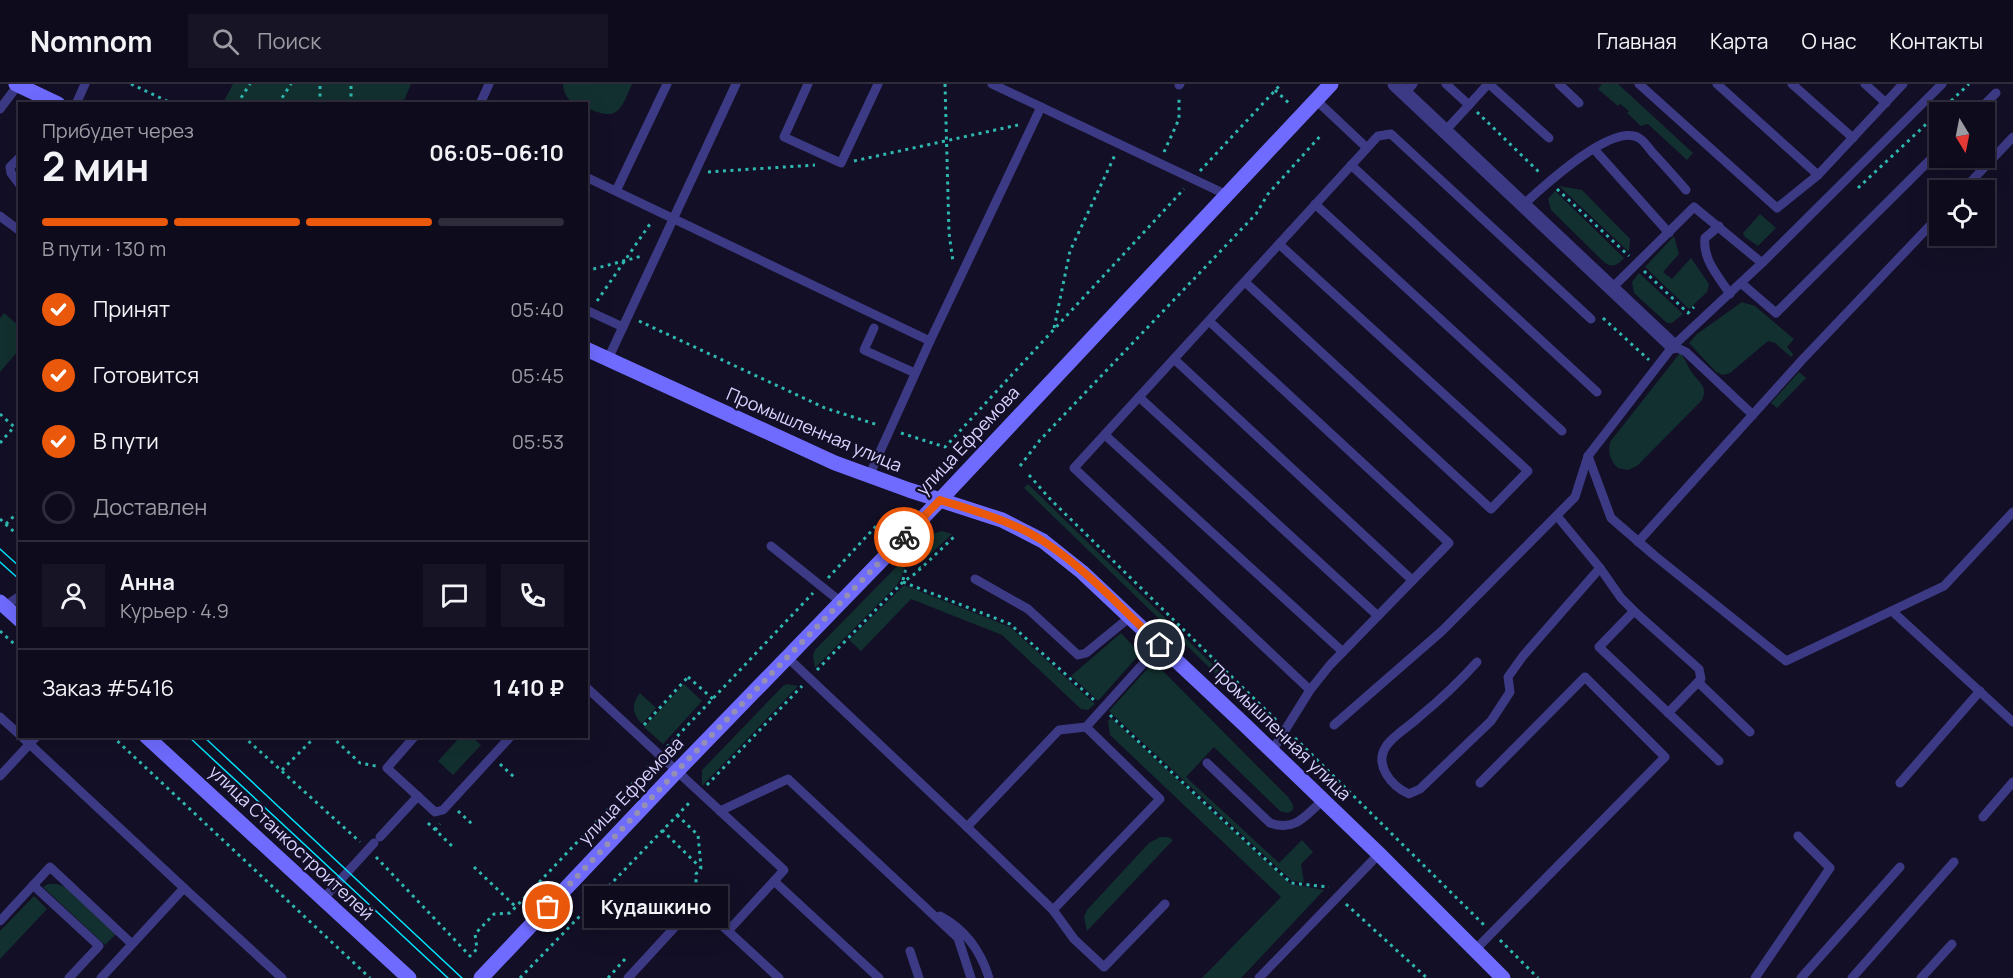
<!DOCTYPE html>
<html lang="ru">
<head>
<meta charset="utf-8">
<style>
  body { margin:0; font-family:Manrope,sans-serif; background:#171425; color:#f1f3f6; height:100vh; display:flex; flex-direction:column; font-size:22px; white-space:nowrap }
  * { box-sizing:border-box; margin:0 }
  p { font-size:20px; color:#9b9ba3 }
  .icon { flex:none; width:33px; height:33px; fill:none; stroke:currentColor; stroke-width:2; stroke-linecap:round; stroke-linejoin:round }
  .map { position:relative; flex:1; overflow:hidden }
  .details { position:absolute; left:18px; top:18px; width:570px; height:636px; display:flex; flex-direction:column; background:#0e0b1c; border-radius:0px; box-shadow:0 6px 24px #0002,0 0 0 2px #2e2b3b }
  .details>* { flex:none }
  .needle { width:39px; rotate:170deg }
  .controls { position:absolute; left:1929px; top:18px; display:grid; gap:12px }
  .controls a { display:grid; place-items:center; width:66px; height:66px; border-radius:0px; background:#0e0b1c; box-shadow:0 6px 24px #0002,0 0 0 2px #2e2b3b; font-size:30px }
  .pin { position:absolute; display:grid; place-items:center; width:51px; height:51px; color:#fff; margin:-26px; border:3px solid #fff; border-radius:50%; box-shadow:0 2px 6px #0007 }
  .courier { position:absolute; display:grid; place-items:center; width:60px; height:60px; margin:-30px; border:4px solid #ea580c; border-radius:50%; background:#fff; color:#222; box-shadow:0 2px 8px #0007 }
  .bubble { position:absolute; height:42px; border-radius:0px; background:#0e0b1c; box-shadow:0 6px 24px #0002,0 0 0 2px #2e2b3b; font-size:20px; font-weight:700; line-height:42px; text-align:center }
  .overview em { font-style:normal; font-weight:700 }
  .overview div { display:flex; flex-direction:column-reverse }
  .overview { display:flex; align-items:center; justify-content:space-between; height:102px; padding:0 24px }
  h1 { font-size:39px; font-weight:700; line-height:45px }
  .bar { display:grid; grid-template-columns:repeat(4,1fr); gap:9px 6px; align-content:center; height:72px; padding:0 24px }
  .bar i { height:8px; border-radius:4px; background:#2e2b3b }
  .bar .on { background:#ea580c }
  .bar p { grid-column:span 4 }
  .line { display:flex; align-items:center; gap:15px; padding:0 24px; border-top:2px solid #2e2b3b }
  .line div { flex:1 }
  .round { display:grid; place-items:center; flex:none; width:63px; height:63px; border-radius:0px; background:#171425 }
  ol { padding:0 24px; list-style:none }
  li { display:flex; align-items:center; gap:18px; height:66px }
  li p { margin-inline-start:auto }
  li .icon { padding:6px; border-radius:50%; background:#ea580c; color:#fff; stroke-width:4 }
  li:last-child { color:#9b9ba3 }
  li i { width:33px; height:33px; border:3px solid #2e2b3b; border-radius:50% }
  header { display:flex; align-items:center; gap:36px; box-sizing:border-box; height:84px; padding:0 30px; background:#0e0b1c; border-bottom:2px solid #2e2b3b }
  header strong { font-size:28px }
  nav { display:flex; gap:33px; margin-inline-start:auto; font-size:21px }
  .search { width:420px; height:54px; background:#171425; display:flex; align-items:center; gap:15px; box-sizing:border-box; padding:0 21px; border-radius:0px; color:#9b9ba3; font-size:22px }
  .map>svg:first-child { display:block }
  .green { fill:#12302f }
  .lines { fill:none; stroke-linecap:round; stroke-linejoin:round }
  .path { stroke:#2fb8b0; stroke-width:3; stroke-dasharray:3 4.5; stroke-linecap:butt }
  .lane { stroke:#3d3a85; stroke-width:9 }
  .street { stroke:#3d3a85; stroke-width:15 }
  .secondary { stroke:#6f6bff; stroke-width:15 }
  .tram { stroke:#00e5ff; stroke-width:1.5 }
  .done { stroke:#948fb3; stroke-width:6; stroke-dasharray:0 10.8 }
  .route { stroke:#ea580c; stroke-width:8 }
  .labels { text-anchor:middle; stroke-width:4.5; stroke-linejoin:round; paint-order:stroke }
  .street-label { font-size:18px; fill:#d9d4ff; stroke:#130f26 }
</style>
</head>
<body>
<header>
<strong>Nomnom</strong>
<div class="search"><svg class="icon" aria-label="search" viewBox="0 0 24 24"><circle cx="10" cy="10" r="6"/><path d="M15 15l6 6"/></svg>Поиск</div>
<nav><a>Главная</a><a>Карта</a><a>О нас</a><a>Контакты</a></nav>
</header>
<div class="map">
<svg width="2013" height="894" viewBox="0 0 2013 894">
  <rect width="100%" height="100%" fill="#130f26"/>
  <g class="green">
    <path d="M233 0H411L403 19H223Z"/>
    <path d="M563 0H632C620 27 618 38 587 24L586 20C572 20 564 15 563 0Z"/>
    <path d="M1602 0H1618L1693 69 1687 76 1648 40 1641 42 1627 29 1629 27 1620 20 1618 22 1598 5Z"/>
    <path d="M1559 102 1582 106 1630 155 1629 168Z"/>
    <path d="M1555 107 1624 174C1617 181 1614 184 1605 179L1551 126 1548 115Z"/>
    <path d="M1760 130 1776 144 1758 162 1745 153 1743 149Z"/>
    <path d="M1674 152 1679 170 1663 188 1672 195 1691 174 1709 200 1707 208 1689 225 1645 183Z"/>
    <path d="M1639 189 1683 230 1672 239H1667L1634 209 1632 198Z"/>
    <path d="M1742 218 1755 222 1794 255 1787 263 1793 270 1791 273 1775 259 1768 257 1730 289 1723 291 1716 288 1689 259 1697 250Z"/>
    <path d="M4 229 19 242V266L0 288V234Z"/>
    <path d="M1680 269C1685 274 1687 280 1690 286 1697 297 1709 302 1702 316L1637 382 1628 386 1618 384C1610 377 1608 368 1610 358Z"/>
    <path d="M1799 288 1806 294 1777 324 1771 319Z"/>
    <path d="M1028 400 1279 645 1276 648 1024 404Z"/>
    <path d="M942 447 952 450 921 479 911 469 928 451Z"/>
    <path d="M906 473 902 491 897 501 815 584 813 572 815 566Z"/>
    <path d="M904 501 1010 543 1095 620 1088 626 1081 625 1002 551 911 515 861 567 849 556Z"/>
    <path d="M1121 549 1136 565 1137 573 1098 617 1071 592Z"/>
    <path d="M1153 581 1162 586 1288 713 1293 721V726L1288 729 1280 727 1214 663 1186 693 1279 779 1302 756 1313 768 1301 780 1304 798 1292 797 1109 627 1148 584Z"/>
    <path d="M684 600 702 617 663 660 644 643Z"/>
    <path d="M787 600 798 602 702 702V686L783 602Z"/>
    <path d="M640 609 656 624 642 640C632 630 631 620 640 609Z"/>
    <path d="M1111 634 1291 800 1324 806 1241 894H1202L1281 813 1110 651 1108 637Z"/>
    <path d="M461 652 472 653 481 661 453 691 438 677Z"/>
    <path d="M1160 753H1168L1173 756 1087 847 1084 833 1087 826 1149 759Z"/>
    <path d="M48 800H57L67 804 116 850 105 861 43 803Z"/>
    <path d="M34 812 47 825 0 875V847Z"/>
  </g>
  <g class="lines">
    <g class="path">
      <path d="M131 0 173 20"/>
      <path d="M945 0 949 149 953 178"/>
      <path d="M1275 6 1291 21"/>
      <path d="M237 20 250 0"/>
      <path d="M278 20 291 0"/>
      <path d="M320 20V0"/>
      <path d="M351 20V0"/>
      <path d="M1477 28 1541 90"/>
      <path d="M1164 68 1179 35V12"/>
      <path d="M854 77 1018 41"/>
      <path d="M1200 87 1281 0"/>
      <path d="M708 88 815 81"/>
      <path d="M1858 104 1969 0"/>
      <path d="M1557 105 1629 172"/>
      <path d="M586 187 642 172"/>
      <path d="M1644 187 1688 229 1694 223"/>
      <path d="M597 217 652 137"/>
      <path d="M1603 234 1649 276"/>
      <path d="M639 237 825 324 878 341"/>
      <path d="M1054 244 1070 167 1115 71"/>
      <path d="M0 330 20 348"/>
      <path d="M901 349 945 363 1184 105"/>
      <path d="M0 359 14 343"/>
      <path d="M1020 382 1040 356 1256 130 1268 110 1322 50"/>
      <path d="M1029 391 1051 416 1277 637"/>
      <path d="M0 435 20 453"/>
      <path d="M6 440 20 426"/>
      <path d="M909 472 920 484"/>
      <path d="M828 494 878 440"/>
      <path d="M903 496 909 472"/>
      <path d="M903 498 1010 540 1095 617"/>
      <path d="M0 547 20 565"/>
      <path d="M817 586 903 498 916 489 956 451"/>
      <path d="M688 593 713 615"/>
      <path d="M1110 631 1291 799 1329 803"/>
      <path d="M644 641 688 593"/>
      <path d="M112 652 370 894"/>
      <path d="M243 652 360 758"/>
      <path d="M331 652 360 679 376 682"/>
      <path d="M1295 654 1484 841"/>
      <path d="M667 663 813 509"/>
      <path d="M500 680 514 693"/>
      <path d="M282 686 316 652"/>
      <path d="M707 701 802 602"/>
      <path d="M458 727 472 740"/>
      <path d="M677 731 698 751 701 783"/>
      <path d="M428 739 452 762"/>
      <path d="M435 746 440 740"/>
      <path d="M662 746 701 784 696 790V808"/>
      <path d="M376 773 470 872 477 865 475 850 494 830 510 829 652 679"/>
      <path d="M474 783 516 823"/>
      <path d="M1346 820 1427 894"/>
      <path d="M1500 856 1538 894"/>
      <path d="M520 894 692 716"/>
      <path d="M608 894 625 875"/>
    </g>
    <g class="lane">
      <path d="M808 0 784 53 841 79 878 0"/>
      <path d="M1446 0 1469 21 1488 0"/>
      <path d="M1489 0 1549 54"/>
      <path d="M1559 0 1579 19"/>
      <path d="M1639 0 1777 124 1818 91 1903 0"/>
      <path d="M1717 0 1818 91"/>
      <path d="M1792 0 1853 54"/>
      <path d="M1865 0 1886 19"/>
      <path d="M1942 0 1762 179 1673 262 1588 372 1611 434 1655 472 1786 577 1944 502 2013 428"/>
      <path d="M1179 1 1180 0"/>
      <path d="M1405 9 1413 0"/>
      <path d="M1316 16 1367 64"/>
      <path d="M76 20 85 0"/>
      <path d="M480 20 489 0"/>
      <path d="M1041 23 1227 111"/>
      <path d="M0 25 18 1"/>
      <path d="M1977 28 1996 9"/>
      <path d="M1445 47 1469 21"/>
      <path d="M1594 65 1669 149"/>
      <path d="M20 73 10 83 11 89 20 101"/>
      <path d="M1351 81 1597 308"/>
      <path d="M586 93 930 257"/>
      <path d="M1963 106 2013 53"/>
      <path d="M616 107 667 0"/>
      <path d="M1315 120 1562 347"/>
      <path d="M1523 121C1543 103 1612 38 1639 54 1644 57 1648 63 1652 68 1663 80 1675 93 1686 106"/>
      <path d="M0 132 20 147"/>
      <path d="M1719 142 1705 154C1702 175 1719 193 1730 210"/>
      <path d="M1245 198 1491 425 1528 387 1279 160"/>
      <path d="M1741 199 1776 229 1940 66"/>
      <path d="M1612 204 1694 123 1762 179"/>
      <path d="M586 226 623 243"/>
      <path d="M1209 237 1449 459 1330 581 1310 606 1272 667"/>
      <path d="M874 244 864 266 915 289"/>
      <path d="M1673 262 1686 268 1753 331"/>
      <path d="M608 275 736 0"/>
      <path d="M1174 275 1412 496"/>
      <path d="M1139 313 1378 532"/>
      <path d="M1105 351 1343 568"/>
      <path d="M869 392 930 257 1041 23 992 0"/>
      <path d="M1557 432 1600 484 1621 514 1634 527 1599 563 1719 677"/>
      <path d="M1638 458 1802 276 1940 131"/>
      <path d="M771 462 841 518"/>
      <path d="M975 495 1028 525 1078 571 1086 569 1130 533"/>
      <path d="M5 522 20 512"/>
      <path d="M1634 527 1699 585 1701 595 1668 629"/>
      <path d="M1892 527 2013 638"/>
      <path d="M1160 561 1086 643 1059 646 967 743 1053 826 1074 855 1104 883 1165 820"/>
      <path d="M787 573 967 743"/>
      <path d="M1477 578C1459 598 1440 616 1419 633 1410 642 1395 650 1387 661 1373 680 1391 702 1409 710L1420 705 1491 637 1510 608 1508 593 1523 572 1600 484"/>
      <path d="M1698 598 1750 648"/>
      <path d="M586 603 784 786 774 797 879 894"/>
      <path d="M1310 606 1074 384 1378 52 1391 50 1591 235"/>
      <path d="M0 633 20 651"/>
      <path d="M1334 641 1442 547 1575 413 1588 372"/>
      <path d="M21 652 184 804"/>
      <path d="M415 652 387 684 435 728 443 726 511 652"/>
      <path d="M1207 679 1270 739C1295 748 1305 732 1323 716"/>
      <path d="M0 692 37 652"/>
      <path d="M1900 699 1980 607"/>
      <path d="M720 727 788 695 958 854 971 894"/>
      <path d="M1983 733 2013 698"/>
      <path d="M380 753 418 712"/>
      <path d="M33 801 99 862 69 894"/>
      <path d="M323 815 374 759"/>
      <path d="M1053 826 1160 715 1086 643"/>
      <path d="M940 832C965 845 981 868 989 894"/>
      <path d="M0 837 50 783 132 860"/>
      <path d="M728 847 779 894"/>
      <path d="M1475 866 1665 673 1585 593 1480 699"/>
      <path d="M910 867 919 894"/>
      <path d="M101 894 184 804 282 894"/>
      <path d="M628 894 697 819 728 847 774 797"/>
      <path d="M1259 894 1379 770"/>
      <path d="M1755 894 1830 784 1798 752"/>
      <path d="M1801 894 1900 783"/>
      <path d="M1852 894 1954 778"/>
      <path d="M1921 894 1952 860"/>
    </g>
    <path class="street" d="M1395 0 1673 262"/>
    <g class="secondary">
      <path d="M16 0 58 20"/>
      <path d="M586 265 835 379 909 406 1002 436 1043 457 1082 488 1247 643 1379 770 1503 894"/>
      <path d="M0 518 20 536"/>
      <path d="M146 652 409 894"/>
      <path d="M481 894 677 687 940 416 1331 0"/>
    </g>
    <g class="tram">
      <path d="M0 465 20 483"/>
      <path d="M0 478 20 496"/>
      <path d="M188 652 448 894"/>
      <path d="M203 652 462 894"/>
    </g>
  </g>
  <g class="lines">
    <path class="done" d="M548 823 677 687 904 453"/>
    <path class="route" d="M904 453 940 416C975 427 1012 437 1043 457 1084 483 1124 527 1160 561"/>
  </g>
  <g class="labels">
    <g class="street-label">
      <text transform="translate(814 346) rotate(23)" y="6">Промышленная улица</text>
      <text transform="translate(968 357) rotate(-47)" y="6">улица Ефремова</text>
      <text transform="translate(1280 648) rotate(44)" y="6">Промышленная улица</text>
      <text transform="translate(631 707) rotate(-46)" y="6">улица Ефремова</text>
      <text transform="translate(291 759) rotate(43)" y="6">улица Станкостроителей</text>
    </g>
  </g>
</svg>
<div class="controls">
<a><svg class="needle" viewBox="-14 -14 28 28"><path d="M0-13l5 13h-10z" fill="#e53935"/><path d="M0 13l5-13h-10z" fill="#9b9ba3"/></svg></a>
<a><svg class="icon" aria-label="locate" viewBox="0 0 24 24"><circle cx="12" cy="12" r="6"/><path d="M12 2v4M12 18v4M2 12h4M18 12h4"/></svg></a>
</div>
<div class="pin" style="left:548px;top:823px;background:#ea580c"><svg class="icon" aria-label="bag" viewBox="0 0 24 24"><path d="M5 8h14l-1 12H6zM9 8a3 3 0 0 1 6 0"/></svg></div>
<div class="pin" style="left:1160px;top:561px;background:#1f2937"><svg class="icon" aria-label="home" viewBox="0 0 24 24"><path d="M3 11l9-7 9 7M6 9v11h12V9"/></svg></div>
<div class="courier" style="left:904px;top:453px"><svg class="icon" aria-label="bike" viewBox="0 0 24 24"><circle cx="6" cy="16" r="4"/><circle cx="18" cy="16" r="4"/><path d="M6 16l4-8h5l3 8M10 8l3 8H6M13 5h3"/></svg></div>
<div class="bubble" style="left:584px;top:802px;width:144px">Кудашкино</div>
<section class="details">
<div class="overview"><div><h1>2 мин</h1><p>Прибудет через</p></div><em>06:05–06:10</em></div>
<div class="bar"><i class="on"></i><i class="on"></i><i class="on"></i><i></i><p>В пути · 130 m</p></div>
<ol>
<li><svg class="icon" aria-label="check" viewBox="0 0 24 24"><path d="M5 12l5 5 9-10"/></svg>Принят<p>05:40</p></li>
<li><svg class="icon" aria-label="check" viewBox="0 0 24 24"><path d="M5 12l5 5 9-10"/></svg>Готовится<p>05:45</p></li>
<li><svg class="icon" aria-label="check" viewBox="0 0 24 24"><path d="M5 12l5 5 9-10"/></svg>В пути<p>05:53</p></li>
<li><i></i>Доставлен</li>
</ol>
<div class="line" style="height:108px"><a class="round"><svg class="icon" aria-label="person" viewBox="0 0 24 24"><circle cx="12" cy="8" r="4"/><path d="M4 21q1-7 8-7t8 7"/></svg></a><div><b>Анна</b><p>Курьер · 4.9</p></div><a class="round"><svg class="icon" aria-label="chat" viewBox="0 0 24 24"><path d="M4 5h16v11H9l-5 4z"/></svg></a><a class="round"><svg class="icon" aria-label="phone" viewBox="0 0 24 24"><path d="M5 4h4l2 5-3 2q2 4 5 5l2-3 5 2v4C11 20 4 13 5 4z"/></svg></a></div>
<div class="line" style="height:78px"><div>Заказ #5416</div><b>1 410 ₽</b></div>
</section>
</div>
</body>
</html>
